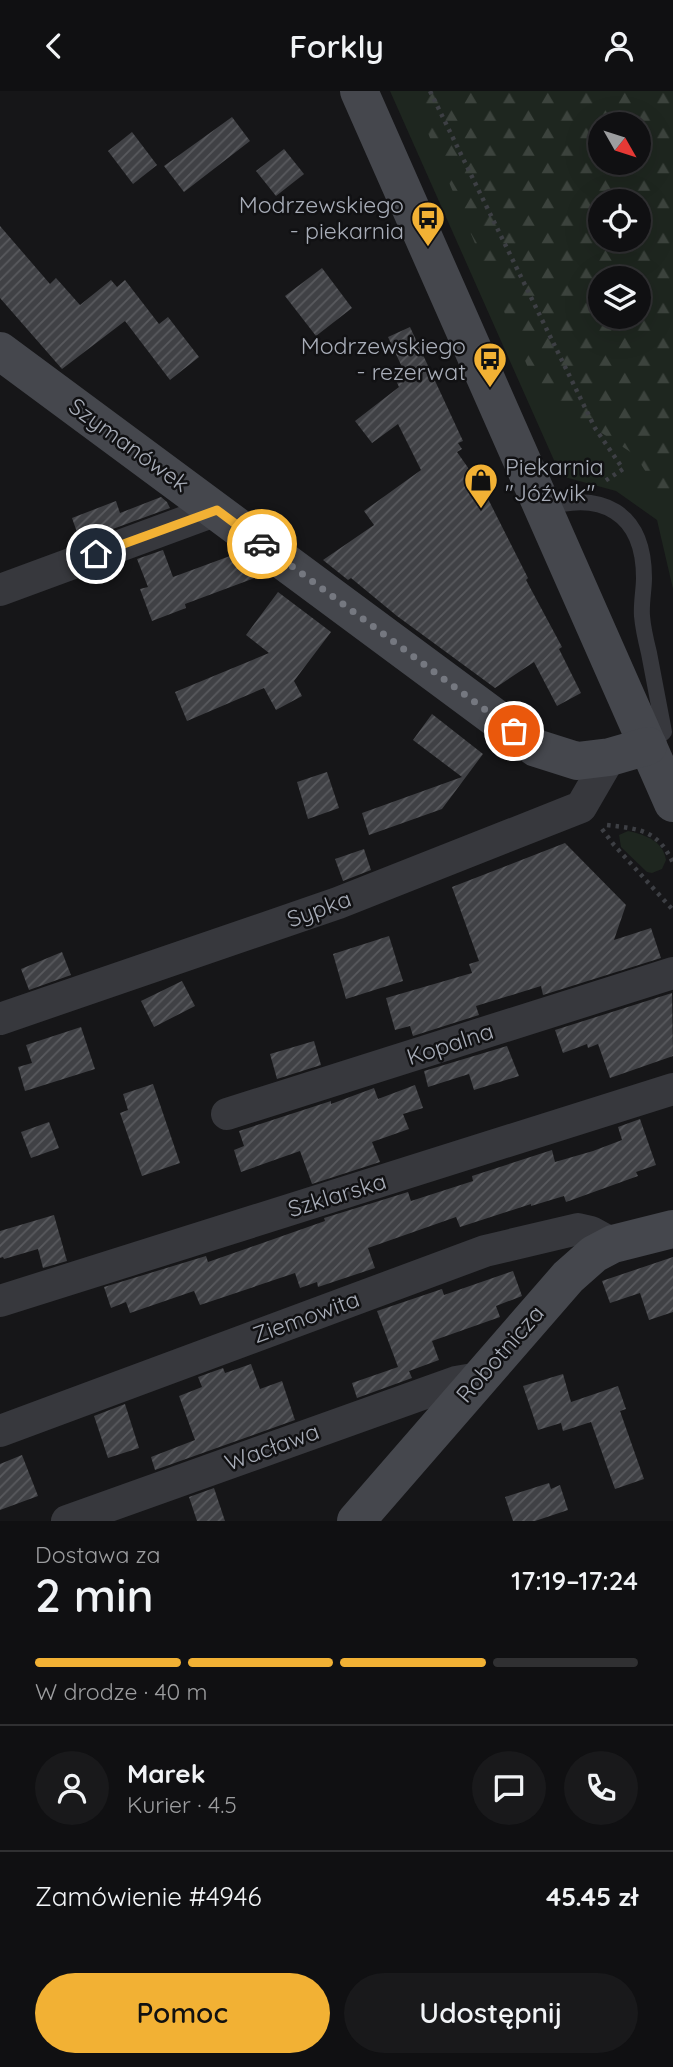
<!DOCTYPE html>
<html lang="pl">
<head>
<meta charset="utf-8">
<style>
  body { margin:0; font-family:Quicksand,sans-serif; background:#19191b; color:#f1f3f6; height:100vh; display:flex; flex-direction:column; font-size:26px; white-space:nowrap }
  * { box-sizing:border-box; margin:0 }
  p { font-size:23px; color:#9c9d9f }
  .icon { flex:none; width:38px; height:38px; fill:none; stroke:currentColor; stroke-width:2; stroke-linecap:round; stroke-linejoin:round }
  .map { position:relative; height:1430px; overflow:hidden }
  .panel { display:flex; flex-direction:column; background:#101012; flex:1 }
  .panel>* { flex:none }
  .needle { width:46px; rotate:129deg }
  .tools { position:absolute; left:588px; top:21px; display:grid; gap:14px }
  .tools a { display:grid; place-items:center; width:63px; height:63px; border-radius:50%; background:#101012; box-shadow:0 7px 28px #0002,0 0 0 2px #303032; font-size:35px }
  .pin { position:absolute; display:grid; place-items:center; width:60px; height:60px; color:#fff; margin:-30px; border:4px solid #fff; border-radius:50%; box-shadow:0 2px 7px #0007 }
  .courier { position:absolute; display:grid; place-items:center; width:70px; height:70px; margin:-35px; border:5px solid #f2b134; border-radius:50%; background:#fff; color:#222; box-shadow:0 2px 9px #0007 }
  .overview em { font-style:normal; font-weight:600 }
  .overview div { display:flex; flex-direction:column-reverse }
  .overview { display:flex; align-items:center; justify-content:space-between; height:119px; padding:0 35px }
  h1 { font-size:46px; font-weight:600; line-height:52px }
  .bar { display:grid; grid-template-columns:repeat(4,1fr); gap:10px 7px; align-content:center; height:84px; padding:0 35px }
  .bar i { height:9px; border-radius:5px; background:#303032 }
  .bar .selected { background:#f2b134 }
  .bar p { grid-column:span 4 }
  .line { display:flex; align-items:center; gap:18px; padding:0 35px; border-top:2px solid #303032 }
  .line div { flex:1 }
  .round { display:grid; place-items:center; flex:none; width:74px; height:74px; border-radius:37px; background:#19191b }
  .button { display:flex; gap:14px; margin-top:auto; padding:14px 35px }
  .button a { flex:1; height:80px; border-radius:42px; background:#f2b134; color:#111; font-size:28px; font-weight:600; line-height:80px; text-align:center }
  .button a+a { background:#19191b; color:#f1f3f6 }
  header { display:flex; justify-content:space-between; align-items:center; height:91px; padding:0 35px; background:#101012; font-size:32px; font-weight:600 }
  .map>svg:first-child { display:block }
  .green { fill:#1e261f; fill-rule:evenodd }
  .forest { fill:url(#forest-firs); fill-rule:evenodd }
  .building { fill:url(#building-hatch) }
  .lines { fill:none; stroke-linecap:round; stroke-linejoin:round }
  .path { stroke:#3d3f44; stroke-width:4.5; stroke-dasharray:3.5 5; stroke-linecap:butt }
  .lane { stroke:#37383d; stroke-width:16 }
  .street { stroke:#37383d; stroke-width:32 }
  .secondary { stroke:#45474d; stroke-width:38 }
  .done { stroke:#757880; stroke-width:7; stroke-dasharray:0 12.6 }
  .route { stroke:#f2b134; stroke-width:9 }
  .labels { text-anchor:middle; stroke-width:5; stroke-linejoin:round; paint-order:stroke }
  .poi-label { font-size:23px; fill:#a8adb8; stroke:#111113; text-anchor:end }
  .street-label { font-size:23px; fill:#a8adb8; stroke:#111113 }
</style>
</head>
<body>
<header><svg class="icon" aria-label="back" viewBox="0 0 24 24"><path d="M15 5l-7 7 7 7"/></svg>Forkly<svg class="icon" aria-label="person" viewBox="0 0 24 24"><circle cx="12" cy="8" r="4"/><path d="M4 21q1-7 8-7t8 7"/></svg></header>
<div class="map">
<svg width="673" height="1430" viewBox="0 0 673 1430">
  <defs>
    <pattern id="forest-firs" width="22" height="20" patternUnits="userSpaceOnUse" patternTransform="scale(1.75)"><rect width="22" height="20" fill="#1e261f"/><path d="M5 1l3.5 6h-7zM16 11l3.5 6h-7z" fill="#3c433d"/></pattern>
    <pattern id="building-hatch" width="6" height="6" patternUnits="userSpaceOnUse" patternTransform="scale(1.75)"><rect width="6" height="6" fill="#404145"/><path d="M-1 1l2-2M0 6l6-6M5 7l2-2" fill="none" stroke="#595a5e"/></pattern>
  </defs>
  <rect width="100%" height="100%" fill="#161618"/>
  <g class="green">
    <path d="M390 0H673V498L657 429 616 400 561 385ZM600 33H639V72H600ZM600 110H639V149H600ZM600 187H639V226H600Z"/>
    <path d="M628 740C646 744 663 750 666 769L662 778 652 782 647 781 621 756 619 744Z"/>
  </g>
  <path class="forest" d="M410 0H673V423L635 364 538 300ZM600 33H639V72H600ZM600 110H639V149H600ZM600 187H639V226H600Z"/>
  <g class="building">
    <path d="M232 26 250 50 184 101 164 75Z"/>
    <path d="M132 41 157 74 133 93 108 60Z"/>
    <path d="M284 58 304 83 276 105 256 80Z"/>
    <path d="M0 135 50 193 56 187 80 214 111 189 117 196 125 189 159 233 168 226 199 266 170 289 125 230 62 278 0 207Z"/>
    <path d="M322 177 352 217 316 245 285 205Z"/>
    <path d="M410 236 463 350 458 352 462 358 457 361 483 398 528 487 526 489 562 556 559 558 581 602 557 615 534 571 495 597 397 525 351 487 348 489 323 469 374 434 364 420 421 379 398 333 372 352 355 330 399 296 392 281 402 276 388 246Z"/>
    <path d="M161 406 167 411 170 417 80 450 72 427 116 410 120 422Z"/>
    <path d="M163 459 173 486 230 465 257 486 185 513 186 517 152 530 140 498 148 496 137 468Z"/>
    <path d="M278 501 331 541 294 590 302 605 276 619 264 597 187 630 175 601 269 562 246 544Z"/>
    <path d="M432 623 483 663 442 718 369 744 362 722 462 686 413 649Z"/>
    <path d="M327 681 339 717 308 728 297 691Z"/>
    <path d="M565 752 626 814 614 849 651 837 661 867 543 904 541 895 476 915 479 924 413 945 410 935 395 939 386 907 472 882 469 873 479 870 452 796Z"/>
    <path d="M364 758 371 779 343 790 335 768Z"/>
    <path d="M389 845 403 890 346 908 333 863Z"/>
    <path d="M62 861 71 884 29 899 21 878Z"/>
    <path d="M182 890 195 915 154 936 141 910Z"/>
    <path d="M672 902 673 965 610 987 598 953 588 957 587 953 563 962 555 939Z"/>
    <path d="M81 936 95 978 25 1000 18 976 32 972 26 954Z"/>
    <path d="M314 950 321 974 277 988 270 963Z"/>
    <path d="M507 955 519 985 474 999 469 983 428 996 424 980Z"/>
    <path d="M153 993 180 1072 142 1085 120 1022 128 1019 123 1003Z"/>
    <path d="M415 994 423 1017 403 1023 409 1038 372 1051 380 1071 312 1093 300 1060 241 1081 234 1059 244 1055 239 1040 331 1010V1013L374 997 378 1008Z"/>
    <path d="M640 1028 656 1074 636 1081 638 1085 566 1111 564 1105 531 1115V1113L460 1136 456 1126 368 1157 375 1177 318 1196 317 1191 300 1197 295 1182 200 1214 194 1200 130 1222 126 1211 111 1217 104 1196 206 1165 208 1171 325 1130 324 1127 408 1101 411 1110 473 1090 472 1085 552 1059 555 1071 593 1060 622 1049 618 1036Z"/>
    <path d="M49 1031 59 1057 31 1067 21 1041Z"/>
    <path d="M54 1124 67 1170 43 1177 38 1158 4 1168 3 1166 0 1167V1140Z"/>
    <path d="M673 1166V1221L649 1229 640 1202 610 1212 602 1190Z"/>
    <path d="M513 1180 522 1205 496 1215 500 1226 432 1250 439 1269 409 1280 412 1287 357 1307 352 1292 398 1276 377 1220 442 1198 444 1204Z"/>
    <path d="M251 1273 260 1298 282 1290 295 1329 155 1379 151 1366 195 1349 179 1305 202 1296 198 1286 223 1277 225 1282Z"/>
    <path d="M563 1283 571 1311 618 1295 626 1318 620 1320 644 1388 615 1398 591 1331 563 1340 561 1332 538 1339 523 1295Z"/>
    <path d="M125 1313 139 1357 108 1367 94 1325Z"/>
    <path d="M22 1364 38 1405 0 1419V1373Z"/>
    <path d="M549 1392 551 1398 560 1394 568 1419 535 1430H513L505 1406Z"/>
    <path d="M214 1397 225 1430H197L189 1406Z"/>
  </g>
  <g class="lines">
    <g class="path">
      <path d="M430 0 595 337 623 378 605 390"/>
      <path d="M607 734C640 738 658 739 673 772"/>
      <path d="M602 738 614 754 673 819"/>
    </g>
    <path class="lane" d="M543 418C601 399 644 421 644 487 644 499 641 512 642 525 643 537 646 550 649 562 654 588 659 615 664 641L648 655"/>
    <g class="street">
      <path d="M0 499 217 419"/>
      <path d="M0 928 338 812 581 716 610 666"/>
      <path d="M227 1023 673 882"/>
      <path d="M0 1210 673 998"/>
      <path d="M0 1340 485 1160 578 1138 591 1141 613 1153"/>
      <path d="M67 1430 456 1291 479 1287"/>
    </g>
    <g class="secondary">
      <path d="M359 0 673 712"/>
      <path d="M0 260 536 657 577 670 610 666 648 655"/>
      <path d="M356 1430 568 1186 594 1163 613 1153 673 1138"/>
    </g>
  </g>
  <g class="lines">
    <path class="done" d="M262 453 514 640"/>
    <path class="route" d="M96 463 217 419 262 453"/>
  </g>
  <defs>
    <g id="bus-pin" transform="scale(1.75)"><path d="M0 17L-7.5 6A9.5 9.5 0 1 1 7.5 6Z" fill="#f2b134" stroke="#111113"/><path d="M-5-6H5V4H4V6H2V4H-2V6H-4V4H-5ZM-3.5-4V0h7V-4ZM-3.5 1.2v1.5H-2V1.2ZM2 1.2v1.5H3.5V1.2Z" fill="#111"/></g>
    <g id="shop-pin" transform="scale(1.75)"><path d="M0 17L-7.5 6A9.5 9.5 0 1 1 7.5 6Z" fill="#f2b134" stroke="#111113"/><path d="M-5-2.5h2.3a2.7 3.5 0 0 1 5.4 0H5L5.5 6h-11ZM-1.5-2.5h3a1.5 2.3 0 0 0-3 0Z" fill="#111"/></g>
  </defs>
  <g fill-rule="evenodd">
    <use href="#bus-pin" x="428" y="127"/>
    <use href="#bus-pin" x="490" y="268"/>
    <use href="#shop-pin" x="481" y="389"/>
  </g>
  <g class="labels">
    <g class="poi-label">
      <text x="404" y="122">Modrzewskiego<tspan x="404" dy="26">- piekarnia</tspan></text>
      <text x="466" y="263">Modrzewskiego<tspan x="466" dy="26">- rezerwat</tspan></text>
      <text x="505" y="384" text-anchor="start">Piekarnia<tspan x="505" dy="26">"Jóźwik"</tspan></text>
    </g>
    <g class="street-label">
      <text transform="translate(129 354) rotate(36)" y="8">Szymanówek</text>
      <text transform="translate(319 818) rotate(-20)" y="8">Sypka</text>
      <text transform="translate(450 953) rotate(-18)" y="8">Kopalna</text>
      <text transform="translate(337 1104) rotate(-17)" y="8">Szklarska</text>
      <text transform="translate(306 1226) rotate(-20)" y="8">Ziemowita</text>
      <text transform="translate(500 1263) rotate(-49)" y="8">Robotnicza</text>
      <text transform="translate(272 1356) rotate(-20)" y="8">Wacława</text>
    </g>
  </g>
</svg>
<div class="tools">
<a><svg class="needle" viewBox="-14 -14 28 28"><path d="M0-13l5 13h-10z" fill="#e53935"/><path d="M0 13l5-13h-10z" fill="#9c9d9f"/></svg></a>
<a><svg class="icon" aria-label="locate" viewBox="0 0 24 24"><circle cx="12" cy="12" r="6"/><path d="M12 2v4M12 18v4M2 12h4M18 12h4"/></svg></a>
<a><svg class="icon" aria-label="layers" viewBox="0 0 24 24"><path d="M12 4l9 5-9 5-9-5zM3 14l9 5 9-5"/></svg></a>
</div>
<div class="pin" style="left:514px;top:640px;background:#ea580c"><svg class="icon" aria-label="bag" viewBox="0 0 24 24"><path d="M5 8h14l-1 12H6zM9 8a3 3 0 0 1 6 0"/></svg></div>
<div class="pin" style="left:96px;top:463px;background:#1f2937"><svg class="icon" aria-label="home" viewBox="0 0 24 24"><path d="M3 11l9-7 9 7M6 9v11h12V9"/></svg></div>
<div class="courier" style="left:262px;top:453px"><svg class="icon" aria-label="car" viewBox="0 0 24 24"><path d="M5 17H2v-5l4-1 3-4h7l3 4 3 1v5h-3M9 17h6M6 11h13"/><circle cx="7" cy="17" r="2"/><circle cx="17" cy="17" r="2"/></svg></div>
</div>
<section class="panel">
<div class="overview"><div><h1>2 min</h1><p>Dostawa za</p></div><em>17:19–17:24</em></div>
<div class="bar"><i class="selected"></i><i class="selected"></i><i class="selected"></i><i></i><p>W drodze · 40 m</p></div>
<div class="line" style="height:126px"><a class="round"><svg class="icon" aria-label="person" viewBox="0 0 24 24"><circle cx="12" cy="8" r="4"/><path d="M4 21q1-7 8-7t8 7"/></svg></a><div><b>Marek</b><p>Kurier · 4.5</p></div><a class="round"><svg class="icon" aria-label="chat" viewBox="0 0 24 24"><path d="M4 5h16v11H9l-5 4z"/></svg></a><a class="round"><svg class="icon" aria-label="phone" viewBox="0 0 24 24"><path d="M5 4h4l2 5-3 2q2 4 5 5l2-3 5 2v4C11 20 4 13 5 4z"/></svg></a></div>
<div class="line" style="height:91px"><div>Zamówienie #4946</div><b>45.45 zł</b></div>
<div class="button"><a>Pomoc</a><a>Udostępnij</a></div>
</section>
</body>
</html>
